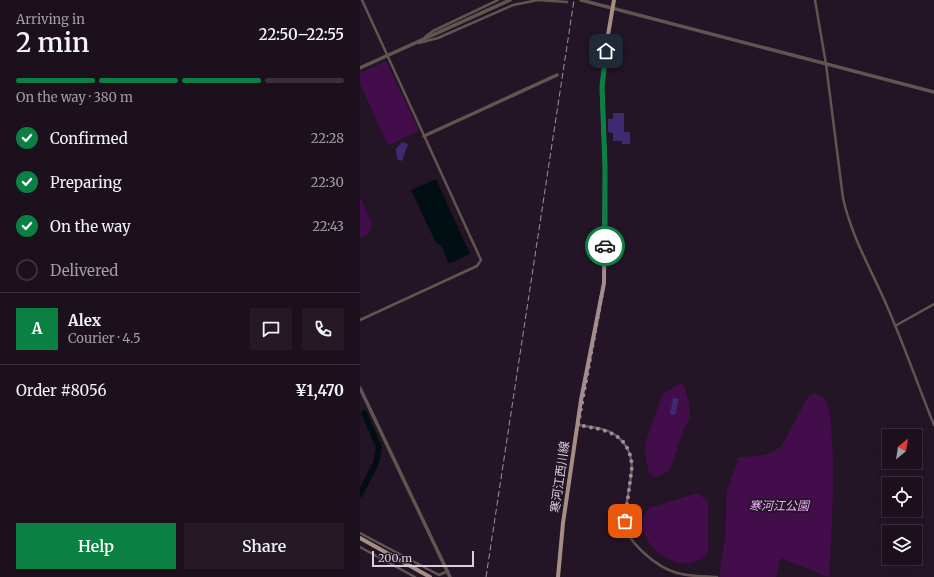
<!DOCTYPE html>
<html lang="en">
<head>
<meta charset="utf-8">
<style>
  body { margin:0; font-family:Merriweather,"Noto Sans JP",serif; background:#241925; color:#f1f3f6; height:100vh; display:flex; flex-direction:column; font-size:15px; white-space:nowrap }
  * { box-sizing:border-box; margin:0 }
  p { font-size:13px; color:#a09da3 }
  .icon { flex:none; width:22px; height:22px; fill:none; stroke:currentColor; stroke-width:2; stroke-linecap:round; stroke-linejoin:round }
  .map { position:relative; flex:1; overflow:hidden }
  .details { display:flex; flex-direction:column; background:#1b101c; width:360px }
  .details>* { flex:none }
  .needle { width:26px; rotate:30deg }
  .buttons { position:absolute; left:522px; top:429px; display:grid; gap:8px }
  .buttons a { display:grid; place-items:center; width:40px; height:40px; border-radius:0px; background:#1b101c; box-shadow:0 2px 10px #0003,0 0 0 1px #39303b; font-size:20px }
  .scale { position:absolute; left:12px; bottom:10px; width:102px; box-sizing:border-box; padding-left:4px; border:2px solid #dad0dc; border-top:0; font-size:11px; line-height:14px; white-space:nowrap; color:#dad0dc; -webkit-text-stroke:3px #241526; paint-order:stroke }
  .pin { position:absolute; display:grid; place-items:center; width:34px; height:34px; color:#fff; margin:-17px; border-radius:8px; box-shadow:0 2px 6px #0006 }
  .courier { position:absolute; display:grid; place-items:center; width:40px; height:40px; margin:-20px; border:3px solid #0b8043; border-radius:50%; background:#fff; color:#222; box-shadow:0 1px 5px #0007 }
  .summary em { font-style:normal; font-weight:600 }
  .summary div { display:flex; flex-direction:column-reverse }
  .summary { display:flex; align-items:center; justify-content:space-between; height:68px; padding:0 16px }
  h1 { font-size:26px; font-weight:600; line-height:30px }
  .bar { display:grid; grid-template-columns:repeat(4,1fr); gap:6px 4px; align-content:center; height:48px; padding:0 16px }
  .bar i { height:5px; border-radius:3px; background:#39303b }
  .bar .selected { background:#0b8043 }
  .bar p { grid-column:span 4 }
  .line { display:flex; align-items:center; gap:10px; padding:0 16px; border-top:1px solid #39303b }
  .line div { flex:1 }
  .round { display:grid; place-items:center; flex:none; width:42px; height:42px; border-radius:0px; background:#241925 }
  ol { padding:0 16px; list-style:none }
  li { display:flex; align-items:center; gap:12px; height:44px }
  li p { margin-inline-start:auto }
  li .icon { padding:4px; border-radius:50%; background:#0b8043; color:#fff; stroke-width:4 }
  li:last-child { color:#a09da3 }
  li i { width:22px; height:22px; border:2px solid #39303b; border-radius:50% }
  .action { display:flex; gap:8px; margin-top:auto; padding:8px 16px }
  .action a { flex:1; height:46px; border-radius:0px; background:#0b8043; color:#fff; font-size:16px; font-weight:600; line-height:46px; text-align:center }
  .action a+a { background:#241925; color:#f1f3f6 }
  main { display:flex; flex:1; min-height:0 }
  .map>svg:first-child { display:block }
  .green { fill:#430d4b }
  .water { fill:#020f12 }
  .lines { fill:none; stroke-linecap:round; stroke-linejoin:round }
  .river { stroke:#020f12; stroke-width:6 }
  .building { fill:#3d2a70 }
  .minor { stroke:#60554f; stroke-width:2.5 }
  .tertiary { stroke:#60554f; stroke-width:3.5 }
  .primary { stroke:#a68e83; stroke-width:4 }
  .rail { stroke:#9b909d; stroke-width:1; stroke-dasharray:6 3; stroke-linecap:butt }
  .done { stroke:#9a8f9c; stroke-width:4; stroke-dasharray:0 7.2 }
  .route { stroke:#0b8043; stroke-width:5 }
  .labels { text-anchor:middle; stroke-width:4; stroke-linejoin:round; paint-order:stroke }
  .street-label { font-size:12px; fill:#dad0dc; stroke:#241526 }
  .park-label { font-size:12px; font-style:italic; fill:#efb2f9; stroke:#241526 }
</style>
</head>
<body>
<main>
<section class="details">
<div class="summary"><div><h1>2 min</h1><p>Arriving in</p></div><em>22:50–22:55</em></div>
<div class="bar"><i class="selected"></i><i class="selected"></i><i class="selected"></i><i></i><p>On the way · 380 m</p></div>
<ol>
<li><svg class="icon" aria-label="check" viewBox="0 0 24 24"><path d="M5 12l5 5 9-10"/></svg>Confirmed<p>22:28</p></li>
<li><svg class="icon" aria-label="check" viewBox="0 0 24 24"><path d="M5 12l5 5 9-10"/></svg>Preparing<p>22:30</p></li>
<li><svg class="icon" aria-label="check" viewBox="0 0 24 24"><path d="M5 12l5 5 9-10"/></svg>On the way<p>22:43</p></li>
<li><i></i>Delivered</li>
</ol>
<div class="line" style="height:72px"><b class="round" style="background:#0b8043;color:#fff">A</b><div><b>Alex</b><p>Courier · 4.5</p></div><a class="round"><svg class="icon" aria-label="chat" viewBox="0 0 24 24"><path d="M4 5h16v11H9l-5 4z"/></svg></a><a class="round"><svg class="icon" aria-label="phone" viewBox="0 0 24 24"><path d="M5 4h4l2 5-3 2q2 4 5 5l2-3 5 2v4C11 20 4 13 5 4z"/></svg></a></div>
<div class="line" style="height:52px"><div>Order #8056</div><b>¥1,470</b></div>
<div class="action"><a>Help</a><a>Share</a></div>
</section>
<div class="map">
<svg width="574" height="577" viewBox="0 0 574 577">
  <rect width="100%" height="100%" fill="#241526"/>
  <g class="green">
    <path d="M26 61 59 131 28 145 0 84V73Z"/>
    <path d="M0 197 12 224 9 234 0 238Z"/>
    <path d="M323 382 329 404 330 416 328 422 323 431 310 470 302 475 294 477 289 473 285 454 286 441 302 395Z"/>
    <path d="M454 393 465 398C471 412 471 426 472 441 475 486 471 531 469 577L421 558 416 577H359L365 538 367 491 379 457C395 456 410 457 422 445L448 397Z"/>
    <path d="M337 493 348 501V551C343 557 338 562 330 563 309 567 278 542 283 519 284 515 288 511 289 508Z"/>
  </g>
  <path class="water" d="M76 179 110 254 89 264 81 245 76 243 51 190Z"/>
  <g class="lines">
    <path class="river" d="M0 494 16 463 19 447 4 413"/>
  </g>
  <g class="building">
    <path d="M253 113H264V132H270V144H262V141H253V133L248 132V119H253Z"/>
    <path d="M42 142 48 144 42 161 37 159 36 149Z"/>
    <path d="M313 398 319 399 315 415 310 414Z"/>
  </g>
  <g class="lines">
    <g class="minor">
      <path d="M455 0 466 64 483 198C491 234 508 264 523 297 542 339 557 383 574 425"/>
      <path d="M65 37 73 31 138 0"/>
      <path d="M59 43 78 38 153 5 178 0 207 2"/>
      <path d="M0 320 117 266 121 260 2 0"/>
      <path d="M535 326 574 304"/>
      <path d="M218 425C232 427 250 428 260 439 288 465 255 505 269 535 272 542 279 548 284 553 309 576 325 576 357 577"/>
      <path d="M0 533 79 575 88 571"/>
      <path d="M0 547 55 577"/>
    </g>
    <g class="tertiary">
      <path d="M221 0 574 92"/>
      <path d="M0 68 150 0"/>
      <path d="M64 136 197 75"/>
      <path d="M0 388 90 577"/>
    </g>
    <g class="primary">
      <path d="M0 538 70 577"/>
      <path d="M198 577 203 523 221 400 244 283 245 167 242 87 247 41 254 0"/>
    </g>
    <path class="rail" d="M126 577 214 0"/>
  </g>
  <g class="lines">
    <path class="done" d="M245 246 244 283 218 425C245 430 269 432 272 466L265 521"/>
    <path class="route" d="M245 246V167L242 87 246 51"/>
  </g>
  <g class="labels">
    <g class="street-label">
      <text transform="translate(200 477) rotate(-82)" y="4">寒河江西川線</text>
    </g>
    <g class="park-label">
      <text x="419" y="510">寒河江公園</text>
    </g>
  </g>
</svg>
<div class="buttons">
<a><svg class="needle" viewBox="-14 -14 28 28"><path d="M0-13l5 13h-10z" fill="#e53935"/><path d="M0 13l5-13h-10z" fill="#a09da3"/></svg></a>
<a><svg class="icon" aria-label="locate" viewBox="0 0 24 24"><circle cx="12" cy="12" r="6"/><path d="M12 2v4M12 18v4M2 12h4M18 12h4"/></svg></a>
<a><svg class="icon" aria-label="layers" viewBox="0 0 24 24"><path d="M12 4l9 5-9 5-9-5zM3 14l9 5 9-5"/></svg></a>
</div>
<div class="scale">200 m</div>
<div class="pin" style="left:265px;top:521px;background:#ea580c"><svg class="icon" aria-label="bag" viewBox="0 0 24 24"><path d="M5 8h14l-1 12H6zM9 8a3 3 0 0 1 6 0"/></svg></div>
<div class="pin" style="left:246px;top:51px;background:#1f2937"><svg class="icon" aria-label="home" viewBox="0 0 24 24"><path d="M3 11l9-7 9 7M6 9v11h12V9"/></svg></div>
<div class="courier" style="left:245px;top:246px"><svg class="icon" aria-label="car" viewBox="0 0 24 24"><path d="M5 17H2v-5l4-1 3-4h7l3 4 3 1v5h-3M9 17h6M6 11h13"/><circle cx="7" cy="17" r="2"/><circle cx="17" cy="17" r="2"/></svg></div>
</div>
</main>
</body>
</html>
